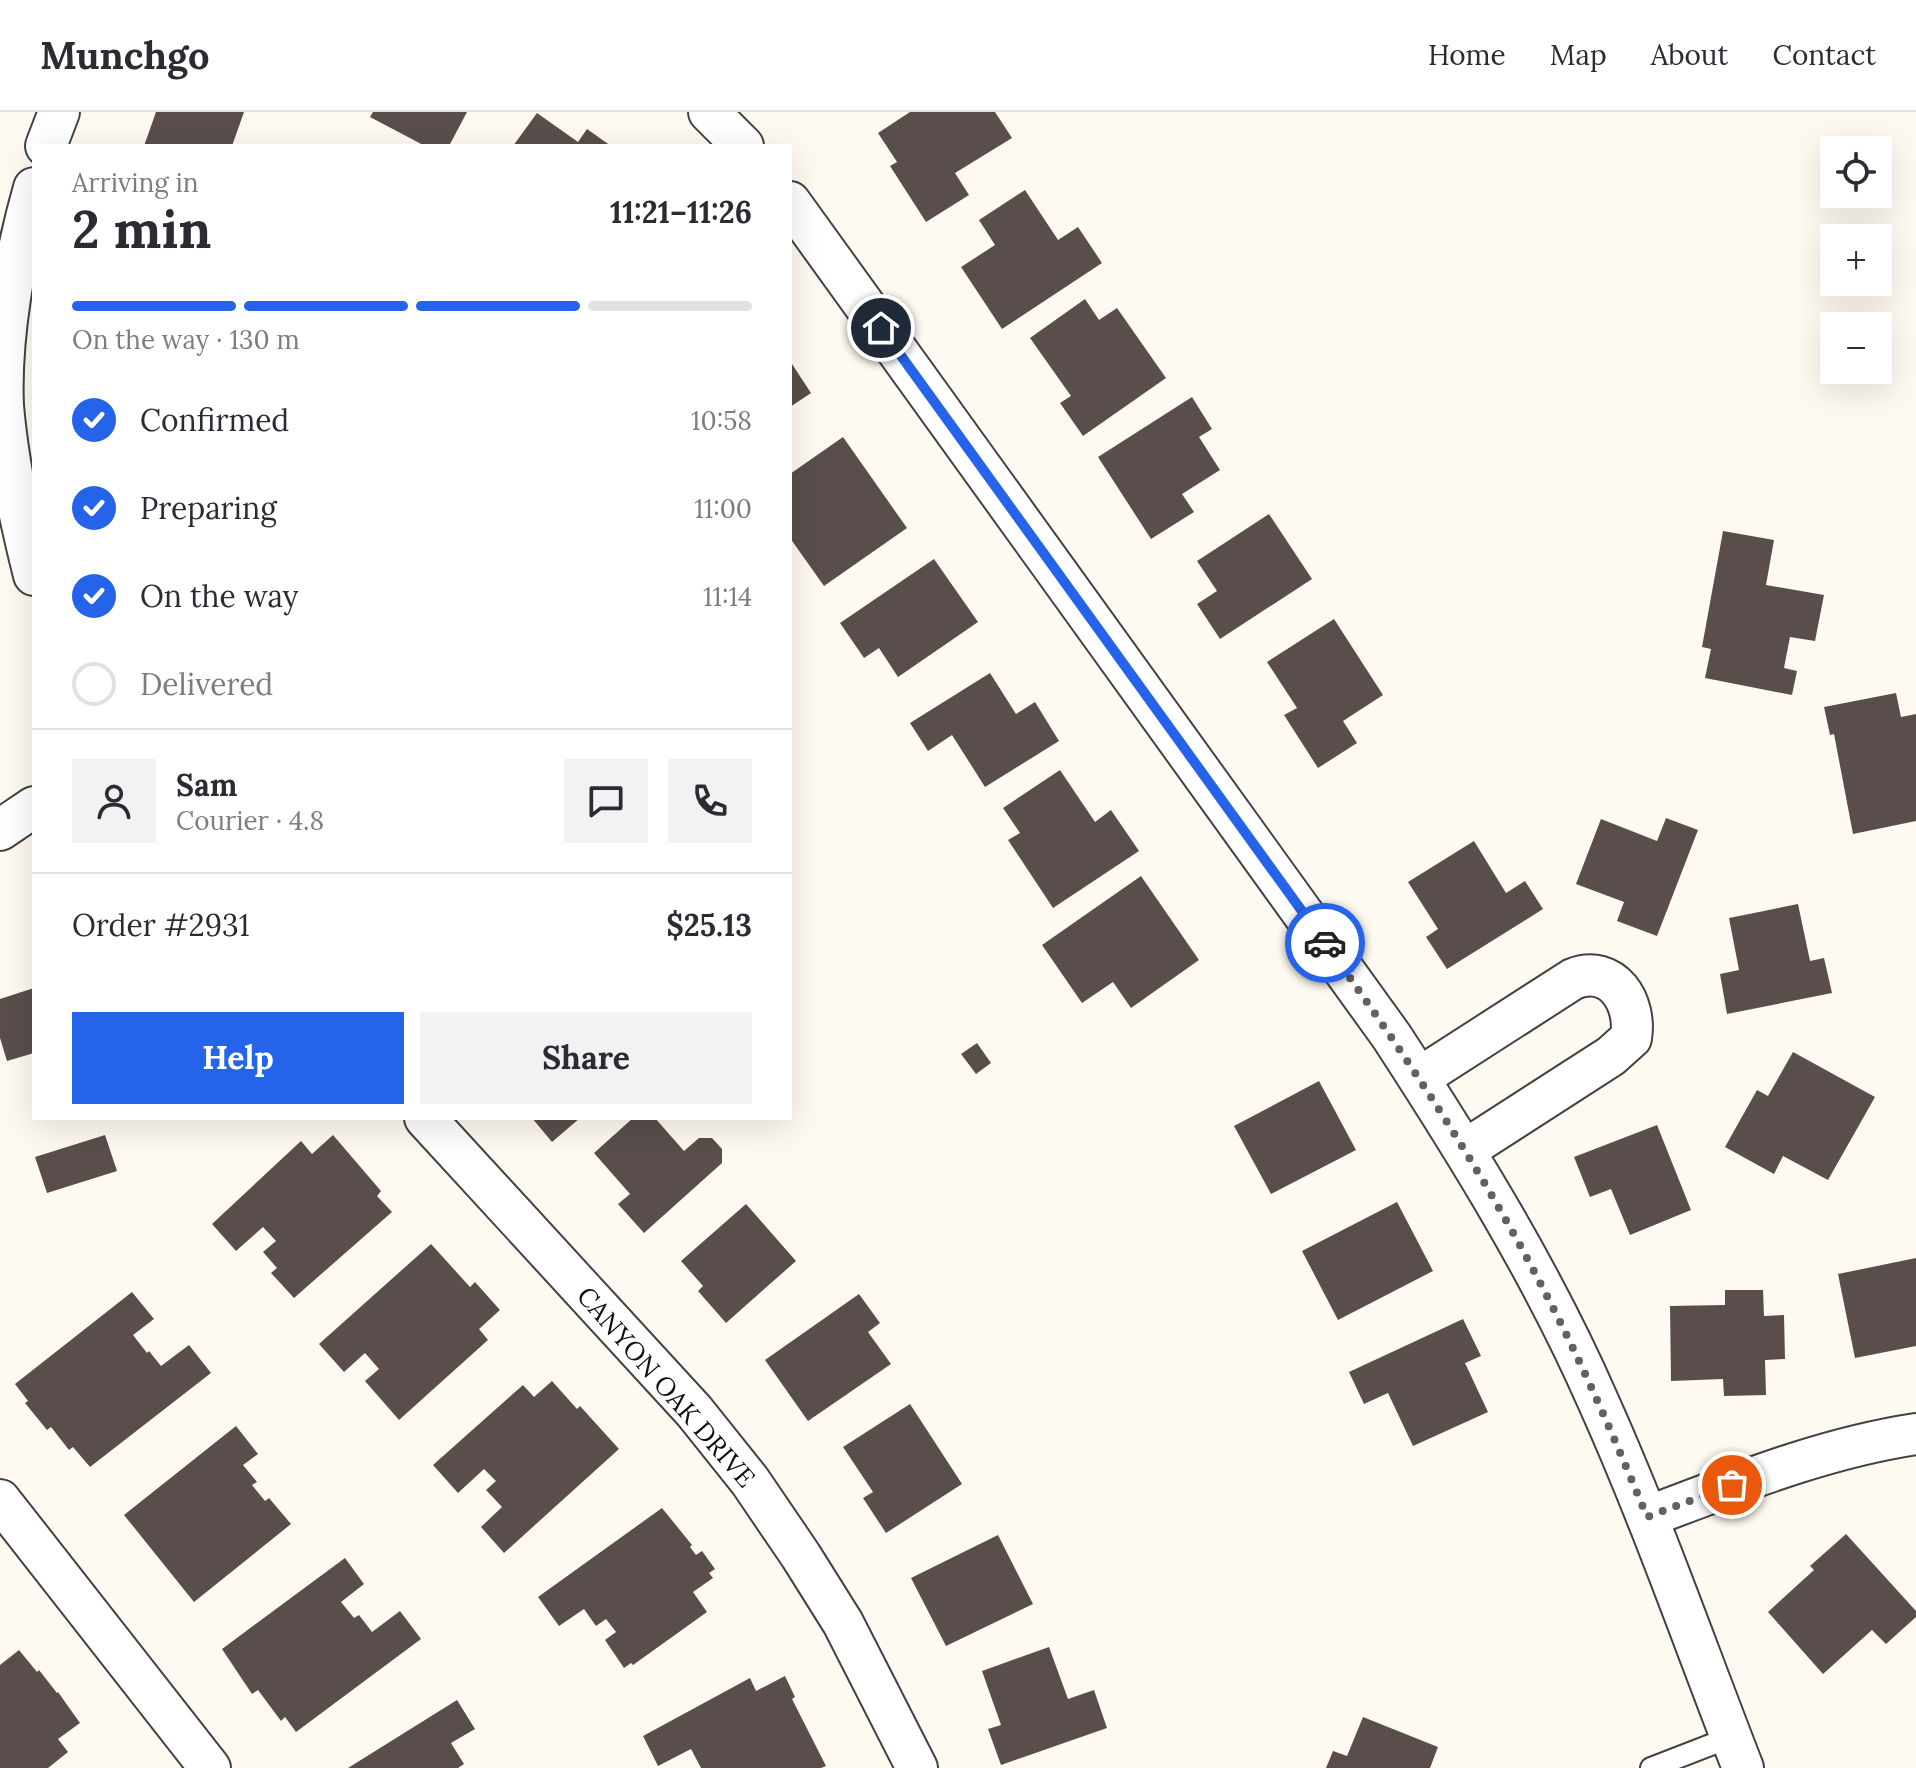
<!DOCTYPE html>
<html lang="en">
<head>
<meta charset="utf-8">
<style>
  body { margin:0; font-family:Lora,serif; background:#f2f2f3; color:#2b2b33; height:100vh; display:flex; flex-direction:column; font-size:30px; white-space:nowrap }
  * { box-sizing:border-box; margin:0 }
  p { font-size:26px; color:#7c7c81 }
  .icon { flex:none; width:44px; height:44px; fill:none; stroke:currentColor; stroke-width:2; stroke-linecap:round; stroke-linejoin:round }
  .map { position:relative; flex:1; overflow:hidden }
  .side { position:absolute; left:32px; top:32px; width:760px; height:976px; display:flex; flex-direction:column; background:#fff; border-radius:0px; box-shadow:0 8px 32px #0002 }
  .side>* { flex:none }
  .fabs { position:absolute; left:1820px; top:24px; display:grid; gap:16px }
  .fabs a { display:grid; place-items:center; width:72px; height:72px; border-radius:0px; background:#fff; box-shadow:0 8px 32px #0002; font-size:40px }
  .pin { position:absolute; display:grid; place-items:center; width:68px; height:68px; color:#fff; margin:-34px; border:4px solid #fff; border-radius:50%; box-shadow:0 2px 8px #0007 }
  .courier { position:absolute; display:grid; place-items:center; width:80px; height:80px; margin:-40px; border:6px solid #2563eb; border-radius:50%; background:#fff; color:#222; box-shadow:0 2px 10px #0007 }
  .headline em { font-style:normal; font-weight:700 }
  .headline div { display:flex; flex-direction:column-reverse }
  .headline { display:flex; align-items:center; justify-content:space-between; height:136px; padding:0 40px }
  h1 { font-size:52px; font-weight:700; line-height:60px }
  .bar { display:grid; grid-template-columns:repeat(4,1fr); gap:12px 8px; align-content:center; height:96px; padding:0 40px }
  .bar i { height:10px; border-radius:6px; background:#e1e1e2 }
  .bar .selected { background:#2563eb }
  .bar p { grid-column:span 4 }
  .line { display:flex; align-items:center; gap:20px; padding:0 40px; border-top:2px solid #e1e1e2 }
  .line div { flex:1 }
  .round { display:grid; place-items:center; flex:none; width:84px; height:84px; border-radius:0px; background:#f2f2f3 }
  ol { padding:0 40px; list-style:none }
  li { display:flex; align-items:center; gap:24px; height:88px }
  li p { margin-inline-start:auto }
  li .icon { padding:8px; border-radius:50%; background:#2563eb; color:#fff; stroke-width:4 }
  li:last-child { color:#7c7c81 }
  li i { width:44px; height:44px; border:4px solid #e1e1e2; border-radius:50% }
  .primary-button { display:flex; gap:16px; margin-top:auto; padding:16px 40px }
  .primary-button a { flex:1; height:92px; border-radius:0px; background:#2563eb; color:#fff; font-size:32px; font-weight:700; line-height:92px; text-align:center }
  .primary-button a+a { background:#f2f2f3; color:#2b2b33 }
  header { display:flex; align-items:center; gap:48px; box-sizing:border-box; height:112px; padding:0 40px; background:#fff; border-bottom:2px solid #e1e1e2 }
  header strong { font-size:38px }
  nav { display:flex; gap:44px; margin-inline-start:auto; font-size:28px }
  .map>svg:first-child { display:block }
  .building { fill:#594e4b }
  .lines { fill:none; stroke-linecap:round; stroke-linejoin:round }
  .lane-casing { stroke:#424242; stroke-width:24 }
  .street-casing { stroke:#424242; stroke-width:44 }
  .lane { stroke:#fff; stroke-width:20 }
  .street { stroke:#fff; stroke-width:40 }
  .done { stroke:#63615e; stroke-width:8; stroke-dasharray:0 14.4 }
  .route { stroke:#2563eb; stroke-width:10 }
  .labels { text-anchor:middle; stroke-width:8; stroke-linejoin:round; paint-order:stroke }
  .street-label { font-size:26px; fill:#0f0f0f; stroke:#fff }
</style>
</head>
<body>
<header>
<strong>Munchgo</strong>
<nav><a>Home</a><a>Map</a><a>About</a><a>Contact</a></nav>
</header>
<div class="map">
<svg width="1916" height="1656" viewBox="0 0 1916 1656">
  <rect width="100%" height="100%" fill="#fffaf1"/>
  <g class="building">
    <path d="M156 0H244L232 34H144Z"/>
    <path d="M373 0H467L449 34H425L370 5Z"/>
    <path d="M910 0H995L1012 26 955 61 969 83 926 110 890 54 897 50 878 21Z"/>
    <path d="M537 1 578 30 587 17 611 34H513Z"/>
    <path d="M1025 78 1058 128 1078 115 1102 151 1002 217 961 155 995 133 979 108Z"/>
    <path d="M1085 187 1099 208 1117 196 1166 266 1083 324 1060 291 1071 284 1030 226Z"/>
    <path d="M790 249 811 281 790 295Z"/>
    <path d="M1192 285 1212 317 1199 325 1220 358 1182 382 1194 400 1151 427 1098 345Z"/>
    <path d="M843 325 907 416 824 474 790 426V362Z"/>
    <path d="M1269 402 1312 467 1220 527 1197 492 1217 479 1197 449Z"/>
    <path d="M1723 419 1774 428 1766 473 1824 483 1815 529 1790 525 1784 556 1797 559 1792 583 1705 566 1711 537 1702 535Z"/>
    <path d="M934 447 978 510 898 565 879 536 864 546 840 511Z"/>
    <path d="M1334 507 1383 583 1343 609 1357 631 1318 656 1284 603 1297 596 1267 550Z"/>
    <path d="M990 561 1016 602 1035 590 1059 629 985 675 952 623 928 639 910 611Z"/>
    <path d="M1896 581 1901 605 1916 602V709L1853 722 1834 622 1830 623 1824 595Z"/>
    <path d="M1060 658 1095 710 1111 698 1139 739 1053 796 1008 728 1020 721 1003 696Z"/>
    <path d="M1666 706 1698 718 1657 824 1617 809 1624 790 1576 772 1601 707 1657 729Z"/>
    <path d="M1474 729 1506 781 1525 769 1543 797 1447 857 1426 825 1438 817 1408 770Z"/>
    <path d="M1141 764 1199 848 1131 896 1113 870 1082 891 1042 833Z"/>
    <path d="M1798 792 1810 849 1824 846 1832 881 1727 902 1720 862 1739 858 1729 806Z"/>
    <path d="M34 876V941L7 949 0 926V887Z"/>
    <path d="M977 931 991 951 976 962 961 942Z"/>
    <path d="M1793 940 1875 985 1828 1068 1783 1044 1774 1062 1725 1035 1757 978 1768 984Z"/>
    <path d="M1319 969 1356 1038 1271 1082 1234 1014Z"/>
    <path d="M532 1006H580L552 1030Z"/>
    <path d="M633 1006H655L684 1039 699 1026H712L722 1037V1051L644 1121 618 1092 630 1082 594 1041Z"/>
    <path d="M1657 1013 1691 1098 1630 1123 1611 1077 1590 1085 1574 1045Z"/>
    <path d="M105 1023 117 1059 47 1081 35 1045Z"/>
    <path d="M333 1023 381 1079 377 1084 392 1100 294 1186 271 1161 277 1156 263 1140 276 1129 263 1115 236 1139 212 1112 301 1029 312 1042Z"/>
    <path d="M1397 1090 1433 1159 1338 1208 1302 1139Z"/>
    <path d="M746 1092 796 1149 726 1211 698 1179 703 1174 681 1149Z"/>
    <path d="M431 1132 470 1175 475 1170 500 1198 479 1217 488 1228 399 1308 365 1269 379 1257 365 1241 344 1260 319 1232Z"/>
    <path d="M1916 1146V1234L1855 1246 1838 1162Z"/>
    <path d="M1725 1178H1763L1764 1204 1784 1203 1785 1247 1765 1248 1766 1283 1724 1284 1723 1267 1671 1269 1670 1194 1725 1193Z"/>
    <path d="M132 1180 154 1207 133 1223 147 1241 149 1239 161 1254 189 1233 211 1261 90 1355 73 1335 69 1338 51 1315 47 1318 25 1291 28 1289 15 1272Z"/>
    <path d="M859 1182 880 1211 868 1220 891 1252 808 1309 765 1248Z"/>
    <path d="M1463 1207 1481 1244 1465 1251 1488 1300 1413 1334 1388 1281 1364 1292 1349 1260Z"/>
    <path d="M552 1269 577 1297 580 1294 619 1337 504 1441 481 1415 502 1395 486 1378 496 1369 484 1357 458 1381 433 1353 523 1273 534 1285Z"/>
    <path d="M910 1292 962 1372 886 1421 863 1386 873 1380 843 1335Z"/>
    <path d="M236 1314 258 1342 243 1353 257 1370 252 1373 265 1389 269 1386 291 1412 194 1490 124 1403Z"/>
    <path d="M662 1396 692 1433 690 1435 696 1443 702 1439 715 1457 709 1461 713 1466 693 1480 707 1500 633 1553 631 1551 624 1556 605 1528 616 1520 606 1507 596 1514 584 1497 559 1514 538 1485Z"/>
    <path d="M1846 1422 1916 1499V1505L1886 1532 1872 1518 1823 1562 1768 1500 1814 1458 1810 1454Z"/>
    <path d="M998 1423 1033 1492 946 1534 911 1466Z"/>
    <path d="M345 1446 364 1472 341 1490 354 1506 359 1503 372 1520 400 1499 421 1527 296 1620 285 1605 281 1609 258 1578 252 1582 222 1537Z"/>
    <path d="M1049 1535 1068 1587 1094 1578 1107 1616 1001 1653 988 1617 1001 1613 982 1559Z"/>
    <path d="M19 1538 37 1560 39 1558 57 1581 58 1580 80 1611 58 1627 68 1640 48 1656H0V1553Z"/>
    <path d="M785 1564 795 1585 792 1587 826 1654 821 1656H701L691 1637 658 1654 643 1624 750 1566 756 1579Z"/>
    <path d="M457 1588 475 1617 451 1631 464 1652 458 1656H348Z"/>
    <path d="M1363 1605 1438 1635 1430 1656H1326L1333 1639 1347 1644Z"/>
  </g>
  <g class="lines">
    <g class="lane-casing">
      <path id="lane" d="M1651 1656 1731 1625"/>
    </g>
    <g class="street-casing">
      <g id="street">
        <path d="M709 0 743 34"/>
        <path d="M46 34 59 0"/>
        <path d="M34 76C15 143 0 225 3 294 8 352 20 408 34 463"/>
        <path d="M790 90 1392 925C1468 1042 1542 1161 1598 1289 1652 1409 1695 1533 1743 1656"/>
        <path d="M0 718 34 695"/>
        <path d="M1419 966 1573 867C1613 851 1637 891 1631 926L1611 944 1465 1038"/>
        <path d="M425 1006 694 1299 750 1369 801 1444 843 1511 917 1656"/>
        <path d="M0 1388 210 1656"/>
        <path d="M1647 1405C1735 1372 1823 1336 1916 1322"/>
      </g>
    </g>
    <use href="#lane" class="lane"/>
    <use href="#street" class="street"/>
  </g>
  <g class="lines">
    <path class="done" d="M1325 831C1408 946 1486 1064 1550 1190 1586 1260 1617 1332 1647 1405L1732 1373"/>
    <path class="route" d="M881 216 1325 831"/>
  </g>
  <g class="labels">
    <g class="street-label">
      <text transform="translate(666 1275) rotate(49)" y="9">CANYON OAK DRIVE</text>
    </g>
  </g>
</svg>
<div class="fabs">
<a><svg class="icon" aria-label="locate" viewBox="0 0 24 24"><circle cx="12" cy="12" r="6"/><path d="M12 2v4M12 18v4M2 12h4M18 12h4"/></svg></a>
<a>+</a>
<a>−</a>
</div>
<div class="pin" style="left:1732px;top:1373px;background:#ea580c"><svg class="icon" aria-label="bag" viewBox="0 0 24 24"><path d="M5 8h14l-1 12H6zM9 8a3 3 0 0 1 6 0"/></svg></div>
<div class="pin" style="left:881px;top:216px;background:#1f2937"><svg class="icon" aria-label="home" viewBox="0 0 24 24"><path d="M3 11l9-7 9 7M6 9v11h12V9"/></svg></div>
<div class="courier" style="left:1325px;top:831px"><svg class="icon" aria-label="car" viewBox="0 0 24 24"><path d="M5 17H2v-5l4-1 3-4h7l3 4 3 1v5h-3M9 17h6M6 11h13"/><circle cx="7" cy="17" r="2"/><circle cx="17" cy="17" r="2"/></svg></div>
<section class="side">
<div class="headline"><div><h1>2 min</h1><p>Arriving in</p></div><em>11:21–11:26</em></div>
<div class="bar"><i class="selected"></i><i class="selected"></i><i class="selected"></i><i></i><p>On the way · 130 m</p></div>
<ol>
<li><svg class="icon" aria-label="check" viewBox="0 0 24 24"><path d="M5 12l5 5 9-10"/></svg>Confirmed<p>10:58</p></li>
<li><svg class="icon" aria-label="check" viewBox="0 0 24 24"><path d="M5 12l5 5 9-10"/></svg>Preparing<p>11:00</p></li>
<li><svg class="icon" aria-label="check" viewBox="0 0 24 24"><path d="M5 12l5 5 9-10"/></svg>On the way<p>11:14</p></li>
<li><i></i>Delivered</li>
</ol>
<div class="line" style="height:144px"><a class="round"><svg class="icon" aria-label="person" viewBox="0 0 24 24"><circle cx="12" cy="8" r="4"/><path d="M4 21q1-7 8-7t8 7"/></svg></a><div><b>Sam</b><p>Courier · 4.8</p></div><a class="round"><svg class="icon" aria-label="chat" viewBox="0 0 24 24"><path d="M4 5h16v11H9l-5 4z"/></svg></a><a class="round"><svg class="icon" aria-label="phone" viewBox="0 0 24 24"><path d="M5 4h4l2 5-3 2q2 4 5 5l2-3 5 2v4C11 20 4 13 5 4z"/></svg></a></div>
<div class="line" style="height:104px"><div>Order #2931</div><b>$25.13</b></div>
<div class="primary-button"><a>Help</a><a>Share</a></div>
</section>
</div>
</body>
</html>
